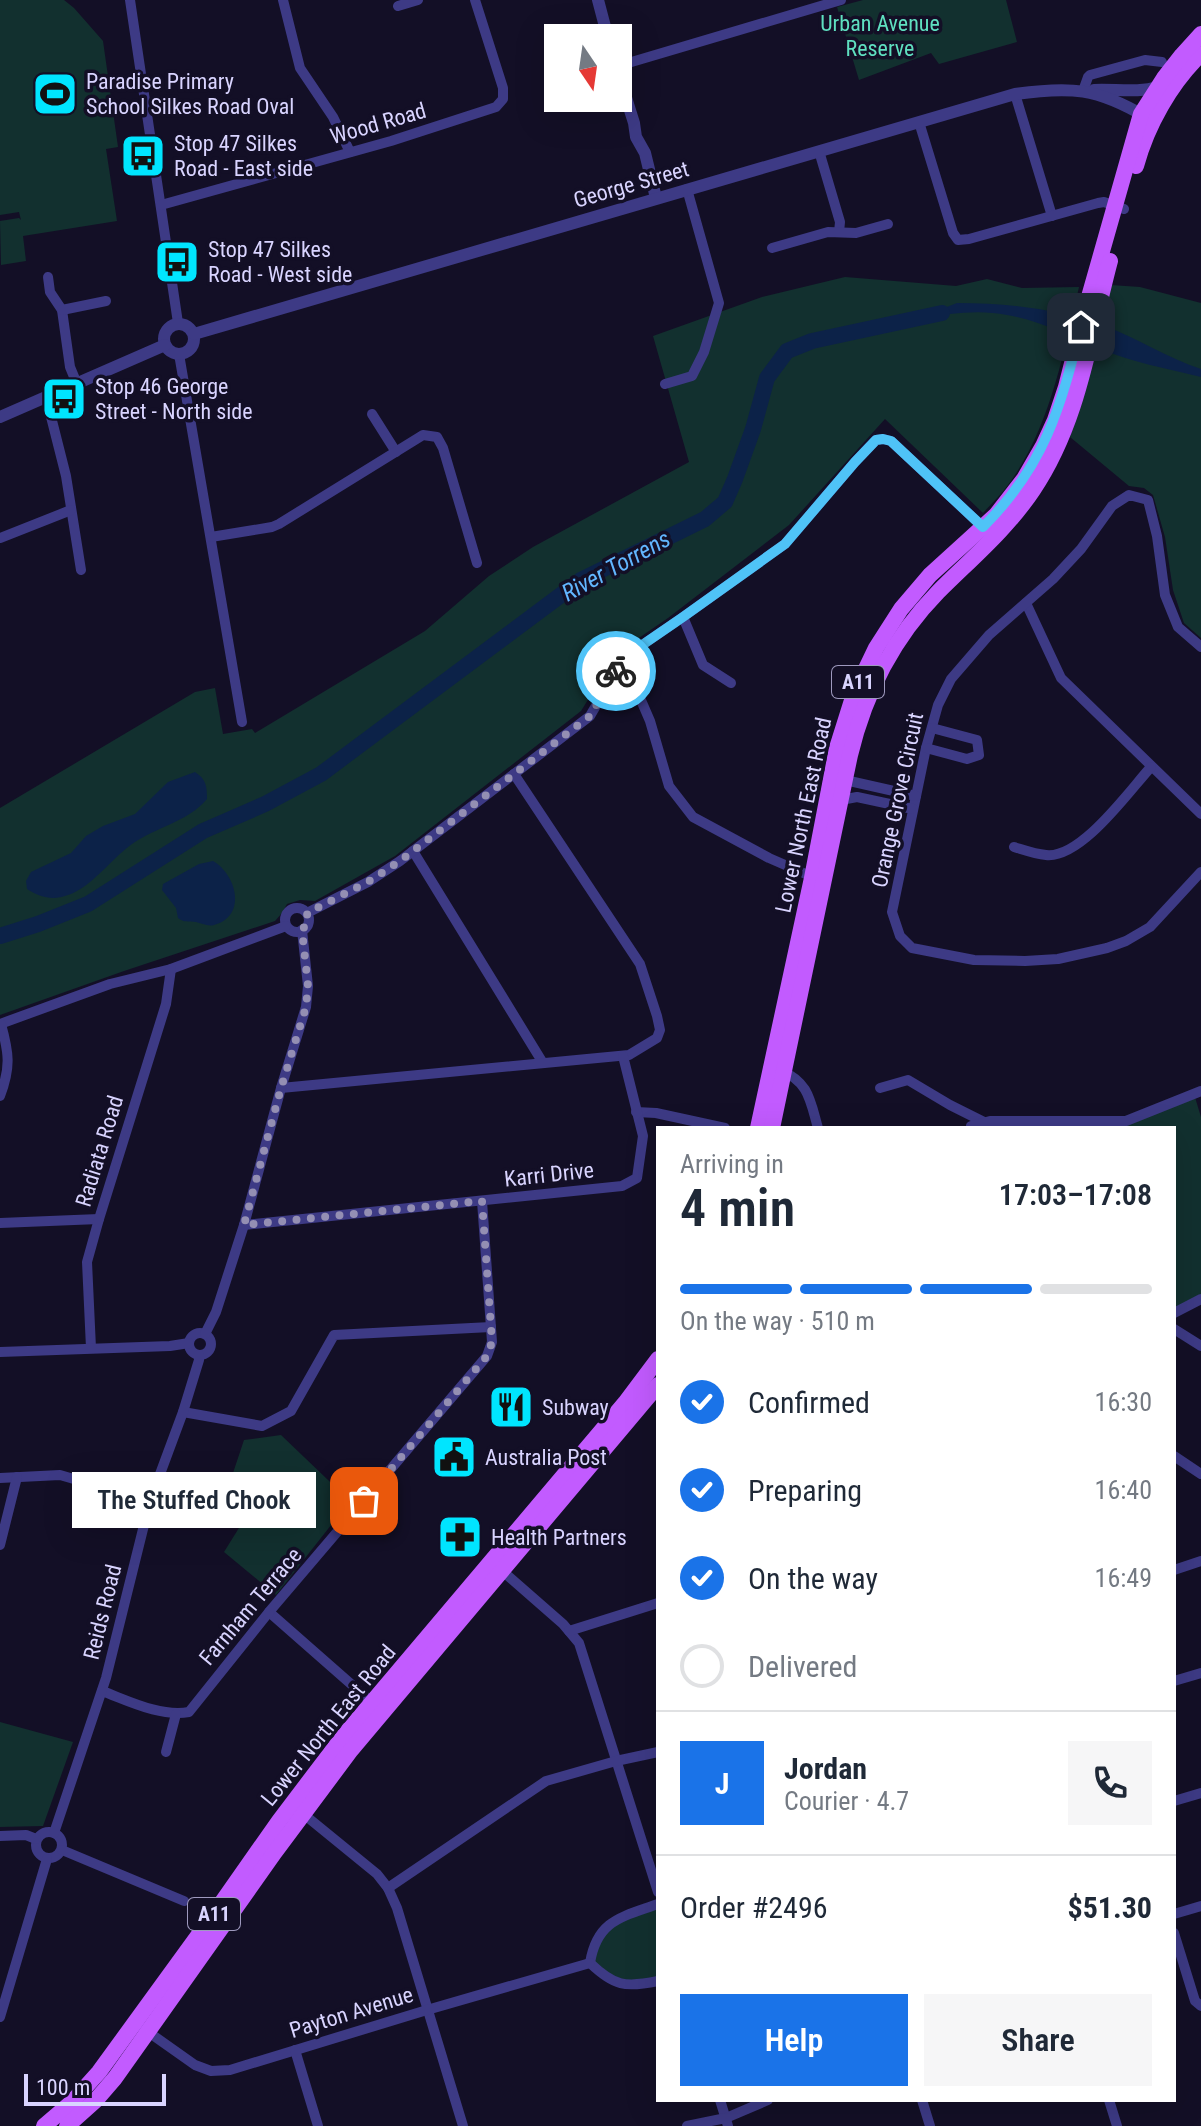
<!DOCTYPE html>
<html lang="en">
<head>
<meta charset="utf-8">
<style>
  body { margin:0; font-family:"Roboto Condensed",sans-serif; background:#f6f6f7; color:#1f2937; height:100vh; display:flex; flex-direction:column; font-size:30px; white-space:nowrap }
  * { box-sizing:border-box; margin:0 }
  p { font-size:26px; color:#747a83 }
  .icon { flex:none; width:44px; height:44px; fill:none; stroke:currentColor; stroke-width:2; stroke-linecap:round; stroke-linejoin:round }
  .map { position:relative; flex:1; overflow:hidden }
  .details { position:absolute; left:656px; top:1126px; width:520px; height:976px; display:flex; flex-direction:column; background:#fff; border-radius:0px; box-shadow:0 8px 32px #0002 }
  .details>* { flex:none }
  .needle { width:52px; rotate:167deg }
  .buttons { position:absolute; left:544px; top:24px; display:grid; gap:16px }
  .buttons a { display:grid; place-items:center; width:88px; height:88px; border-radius:0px; background:#fff; box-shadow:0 8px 32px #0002; font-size:40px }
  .scale { position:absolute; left:24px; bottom:20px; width:142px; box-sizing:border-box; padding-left:8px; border:4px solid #d9d4ff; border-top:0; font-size:22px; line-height:28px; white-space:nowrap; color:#d9d4ff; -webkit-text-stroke:6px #130f26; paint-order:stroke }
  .pin { position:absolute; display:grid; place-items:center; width:68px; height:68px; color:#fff; margin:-34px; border-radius:16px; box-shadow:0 4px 12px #0006 }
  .courier { position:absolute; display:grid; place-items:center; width:80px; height:80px; margin:-40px; border:6px solid #4fc3f7; border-radius:50%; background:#fff; color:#222; box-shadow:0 2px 10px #0007 }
  .bubble { position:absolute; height:56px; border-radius:0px; background:#fff; box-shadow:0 8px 32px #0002; font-size:26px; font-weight:600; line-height:56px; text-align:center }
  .overview em { font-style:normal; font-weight:600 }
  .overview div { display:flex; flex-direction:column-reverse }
  .overview { display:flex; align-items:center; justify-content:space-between; height:136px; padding:0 24px }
  h1 { font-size:52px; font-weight:600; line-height:60px }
  .bar { display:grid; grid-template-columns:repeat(4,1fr); gap:12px 8px; align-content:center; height:96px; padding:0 24px }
  .bar i { height:10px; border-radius:6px; background:#e0e1e3 }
  .bar .current { background:#1a73e8 }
  .bar p { grid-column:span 4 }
  .line { display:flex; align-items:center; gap:20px; padding:0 24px; border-top:2px solid #e0e1e3 }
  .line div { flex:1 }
  .round { display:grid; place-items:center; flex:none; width:84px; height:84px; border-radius:0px; background:#f6f6f7 }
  ol { padding:0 24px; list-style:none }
  li { display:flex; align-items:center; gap:24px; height:88px }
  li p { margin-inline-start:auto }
  li .icon { padding:8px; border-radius:50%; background:#1a73e8; color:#fff; stroke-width:4 }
  li:last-child { color:#747a83 }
  li i { width:44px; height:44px; border:4px solid #e0e1e3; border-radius:50% }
  .button { display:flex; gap:16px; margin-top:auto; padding:16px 24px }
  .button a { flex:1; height:92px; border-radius:0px; background:#1a73e8; color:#fff; font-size:32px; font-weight:600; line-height:92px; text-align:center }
  .button a+a { background:#f6f6f7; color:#1f2937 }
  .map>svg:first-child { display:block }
  .green { fill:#12302f }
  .water { fill:#0c2248 }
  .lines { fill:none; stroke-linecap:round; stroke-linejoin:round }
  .river { stroke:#0c2248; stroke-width:16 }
  .minor { stroke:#3d3a85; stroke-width:10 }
  .tertiary { stroke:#3d3a85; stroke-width:12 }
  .primary { stroke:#c25bff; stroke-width:16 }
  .done { stroke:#948fb3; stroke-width:8; stroke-dasharray:0 14.4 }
  .route { stroke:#4fc3f7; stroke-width:10 }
  .labels { text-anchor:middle; stroke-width:7; stroke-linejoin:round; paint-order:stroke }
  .shield { fill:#130f26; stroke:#9e99be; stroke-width:2 }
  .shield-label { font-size:20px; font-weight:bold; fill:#d9d4ff }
  .park-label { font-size:22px; fill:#5fe0c0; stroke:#130f26 }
  .poi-label { font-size:22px; fill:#d9d4ff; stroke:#130f26; text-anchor:start }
  .street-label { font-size:22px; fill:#d9d4ff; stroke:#130f26 }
  .water-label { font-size:24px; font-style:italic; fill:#62b6ff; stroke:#130f26 }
</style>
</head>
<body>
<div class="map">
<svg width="1201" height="2126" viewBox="0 0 1201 2126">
  <rect width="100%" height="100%" fill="#130f26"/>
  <g class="green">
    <path d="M0 0H64L74 8 103 41 118 147 106 149 117 221 23 236 26 261 1 265 0 221 19 218 21 220 19 212 0 215Z"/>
    <path d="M863 0H1006L1017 42 939 64 931 53 859 80 837 7Z"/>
    <path d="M845 277 956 286 987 279 1022 288 1079 287C1063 355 1050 428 1008 485 1001 495 991 504 983 513L885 419 789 525 668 618 617 653 581 711 395 856 315 901 300 900 287 904 282 913 275 921 124 971 0 1015V808L195 692 215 688 223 734 252 729 255 733 425 631 489 576 533 547 689 462 653 336 762 297Z"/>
    <path d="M1111 285 1140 287 1201 303V638L1184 623 1173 590 1165 537 1153 495 1144 488 1129 486 1070 437 1092 366Z"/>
    <path d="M1194 1094 1201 1117V1299L1174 1313V1128H971V1126L1126 1121Z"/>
    <path d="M281 1435 350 1501 276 1595 224 1552 252 1507 224 1500 244 1440Z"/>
    <path d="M0 1722 73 1742 43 1826 0 1827Z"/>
    <path d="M658 1904V1981L621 1984 590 1963 603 1929Z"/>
  </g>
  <g class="water">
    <path d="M957 303C1008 303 1057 309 1104 326 1138 338 1167 358 1201 369V377C1168 369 1132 362 1100 349 1069 336 1041 321 1007 315 979 309 950 314 921 317Z"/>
    <path d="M195 772C206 779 207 786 207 799 188 822 156 827 132 844 113 857 91 888 68 895 52 901 40 897 27 889L26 881 31 872 71 853 86 836 103 826 135 814 168 782Z"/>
    <path d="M213 861C236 874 248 916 214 925 208 927 201 923 196 922 188 921 184 923 178 918L176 908 162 890 163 884 199 864Z"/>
  </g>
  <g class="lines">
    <path class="river" d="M0 936 38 924 88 904 203 831 265 804 321 774 581 580 705 519 725 502 735 479 753 429 767 378 787 351 812 341 942 313"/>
    <g class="minor">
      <path d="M130 0 178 323"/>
      <path d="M283 0 300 68 333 117 350 152"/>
      <path d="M398 6 418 0"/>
      <path d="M618 66 841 0"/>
      <path d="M1083 91 1088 77 1090 75 1145 60 1162 62"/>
      <path d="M1015 94 1052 216"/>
      <path d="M919 122 953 233 958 240 969 239 1098 203 1104 202 1124 209"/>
      <path d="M819 151 840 222 839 232"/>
      <path d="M161 205 391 141 496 107 503 99V88L475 0"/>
      <path d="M772 248 828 232 856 233 888 224"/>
      <path d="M48 277 50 292 62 310 70 367 77 384"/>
      <path d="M62 310 106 301"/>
      <path d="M179 354 242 722"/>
      <path d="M665 384 692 376 704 352 719 303 687 189"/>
      <path d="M46 397 66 476 81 570"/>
      <path d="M372 414 396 452"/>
      <path d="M211 537 272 527 279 524 423 435 437 437 443 448 477 563"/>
      <path d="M0 538 71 510"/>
      <path d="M1026 603 1061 678 1201 814"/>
      <path d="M683 617 703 665 731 683"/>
      <path d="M1201 647 1178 627 1165 595 1157 536 1148 500 1129 495 1112 506 1081 549 1053 579 989 635 951 679 938 705 926 748 892 912 900 936 912 948 974 960 1025 961 1058 959 1107 948 1126 941 1150 927 1201 872"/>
      <path d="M622 661 634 684 650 721 669 786 693 817 769 858 815 878"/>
      <path d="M926 748 967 759 979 755 977 740 932 728"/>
      <path d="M842 782 845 780 916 796"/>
      <path d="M841 800 857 797 913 809"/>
      <path d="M1014 847C1024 850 1035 854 1046 855 1081 859 1129 791 1151 767"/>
      <path d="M413 851 543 1063"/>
      <circle cx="297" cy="920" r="12"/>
      <path d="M307 913 368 882 400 861 590 716 622 661 632 652 683 617 785 544 855 462 876 440 883 439 891 441 986 530"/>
      <path d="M0 1024 110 984 171 969 286 926"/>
      <path d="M780 1070C809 1082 810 1100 818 1128"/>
      <path d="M281 1088 629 1055 657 1038 660 1030 657 1016 640 964 514 774"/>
      <path d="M880 1088 908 1080 950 1105 984 1122"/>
      <path d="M0 1096C11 1067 9 1053 1 1024"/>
      <path d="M636 1112 656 1113 725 1128"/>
      <path d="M971 1128V1126L990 1121H1126L1201 1091"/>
      <path d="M0 1223 99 1219"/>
      <path d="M244 1225 622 1186 637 1178 643 1136 623 1056"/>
      <path d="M1174 1313 1201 1299"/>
      <path d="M1174 1329 1201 1346"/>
      <circle cx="200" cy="1344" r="11"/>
      <path d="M205 1334 216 1312 244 1225 281 1088 306 1007 308 986 302 930"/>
      <path d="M91 1348 87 1262 99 1219 166 1004 171 969"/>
      <path d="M0 1352 170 1346 189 1343"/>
      <path d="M183 1412 262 1426 264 1425 291 1411 334 1335 491 1327"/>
      <path d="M1174 1456 1201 1474"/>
      <path d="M0 1478 60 1475 150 1501"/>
      <path d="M0 1545 17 1477"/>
      <path d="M500 1569 563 1624 579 1643 658 1892"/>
      <path d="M1174 1570 1201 1561"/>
      <path d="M269 1612 376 1706"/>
      <path d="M569 1631 658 1603"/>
      <path d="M1174 1681 1201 1673"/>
      <path d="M102 1691C129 1701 160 1717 189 1712L269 1612 487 1356 492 1342 482 1201"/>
      <path d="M166 1752 176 1714"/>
      <path d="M1174 1801 1201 1793"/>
      <path d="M301 1812 377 1874 388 1888 397 1908 463 2126"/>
      <circle cx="49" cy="1845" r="13"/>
      <path d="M54 1833 106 1678 150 1501 183 1412 199 1360V1355"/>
      <path d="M0 1836 26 1835 36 1839"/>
      <path d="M62 1850 184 1901"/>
      <path d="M388 1888 546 1781 616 1761 658 1752"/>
      <path d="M1174 1914 1201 1906"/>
      <path d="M1174 1933 1195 2001 1201 2006"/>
      <path d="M590 1963C597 1920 622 1917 658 1904"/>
      <path d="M590 1963C614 1986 625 1988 658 1981"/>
      <path d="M0 2017 47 1859"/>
      <path d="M144 2029 195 2065 211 2071 230 2070 427 2010 590 1963"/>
      <path d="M295 2050 318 2126"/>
      <path d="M720 2100 728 2126"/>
      <path d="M922 2100 930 2126"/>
      <path d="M1109 2100 1117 2126"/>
      <path d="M687 2126 726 2118 768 2100"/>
    </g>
    <g class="tertiary">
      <path d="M598 0 608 38"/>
      <path d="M618 72 634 123 636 137 645 153 656 198"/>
      <path d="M1094 90C1116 89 1138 93 1158 87"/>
      <circle cx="179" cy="339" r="15"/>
      <path d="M194 334 1015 94C1071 86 1097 88 1146 117"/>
      <path d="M0 417 165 345"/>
    </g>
    <g class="primary">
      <path d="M1136 166C1147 125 1171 83 1201 54"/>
      <path d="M758 1128 812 878 837 748 854 694 876 648 901 609 930 575 996 515 1024 479 1043 446 1055 420 1066 387 1089 297 1141 114 1164 78 1182 55 1201 34"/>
      <path d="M772 1128 850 755C865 693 893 638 938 592 971 559 1007 529 1033 490 1079 422 1089 339 1110 261"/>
      <path d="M44 2126 72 2102 99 2072 211 1918 279 1821 342 1738 625 1403 658 1359"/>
      <path d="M67 2126 96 2100 115 2078 275 1852 351 1750 658 1385"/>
    </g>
  </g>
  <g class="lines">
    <path class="done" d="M364 1501 487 1356 492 1342 491 1327 482 1201 244 1225 281 1088 306 1007 308 986 302 930 308 922 307 913 368 882 400 861 590 716 616 671"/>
    <path class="route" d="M616 671 622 661 632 652 683 617 785 544 855 462 876 440 883 439 891 441 983 527C1045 465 1060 409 1081 327"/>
  </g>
  <defs>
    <g id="stadium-square" transform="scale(2.3)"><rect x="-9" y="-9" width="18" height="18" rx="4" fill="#00e5ff" stroke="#130f26"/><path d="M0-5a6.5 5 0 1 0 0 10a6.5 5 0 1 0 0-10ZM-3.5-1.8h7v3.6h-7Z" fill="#111"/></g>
    <g id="bus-square" transform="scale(2.3)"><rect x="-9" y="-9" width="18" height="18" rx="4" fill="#00e5ff" stroke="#130f26"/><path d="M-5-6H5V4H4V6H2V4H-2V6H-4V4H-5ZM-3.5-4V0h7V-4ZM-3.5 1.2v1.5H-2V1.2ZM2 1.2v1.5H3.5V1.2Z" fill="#111"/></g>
    <g id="restaurant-square" transform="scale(2.3)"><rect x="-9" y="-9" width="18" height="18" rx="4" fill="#00e5ff" stroke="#130f26"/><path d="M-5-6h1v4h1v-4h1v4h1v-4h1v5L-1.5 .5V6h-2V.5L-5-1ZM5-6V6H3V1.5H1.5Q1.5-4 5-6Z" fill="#111"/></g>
    <g id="civic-square" transform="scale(2.3)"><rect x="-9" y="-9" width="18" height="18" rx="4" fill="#00e5ff" stroke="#130f26"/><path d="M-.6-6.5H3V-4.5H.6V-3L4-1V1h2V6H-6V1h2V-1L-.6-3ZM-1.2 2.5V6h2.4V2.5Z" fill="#111"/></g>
    <g id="pharmacy-square" transform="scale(2.3)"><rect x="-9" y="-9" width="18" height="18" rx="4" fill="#00e5ff" stroke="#130f26"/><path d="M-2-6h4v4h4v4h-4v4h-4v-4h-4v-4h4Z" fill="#111"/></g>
  </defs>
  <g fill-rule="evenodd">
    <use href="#stadium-square" x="55" y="94"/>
    <use href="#bus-square" x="143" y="156"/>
    <use href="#bus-square" x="177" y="262"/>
    <use href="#bus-square" x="64" y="399"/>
    <use href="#restaurant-square" x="511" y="1407"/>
    <use href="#civic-square" x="454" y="1457"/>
    <use href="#pharmacy-square" x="460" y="1537"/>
  </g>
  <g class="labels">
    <g class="shield">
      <rect x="832" y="666" width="52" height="32" rx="6"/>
      <rect x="188" y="1898" width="52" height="32" rx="6"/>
    </g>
    <g class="shield-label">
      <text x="858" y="689">A11</text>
      <text x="214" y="1921">A11</text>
    </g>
    <g class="park-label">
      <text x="880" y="31">Urban Avenue<tspan x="880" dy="25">Reserve</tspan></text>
    </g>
    <g class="poi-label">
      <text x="86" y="89">Paradise Primary<tspan x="86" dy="25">School Silkes Road Oval</tspan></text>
      <text x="174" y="151">Stop 47 Silkes<tspan x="174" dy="25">Road - East side</tspan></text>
      <text x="208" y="257">Stop 47 Silkes<tspan x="208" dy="25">Road - West side</tspan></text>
      <text x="95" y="394">Stop 46 George<tspan x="95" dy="25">Street - North side</tspan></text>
      <text x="542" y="1415">Subway</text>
      <text x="485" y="1465">Australia Post</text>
      <text x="491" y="1545">Health Partners</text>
    </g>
    <g class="street-label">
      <text transform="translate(378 123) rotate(-16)" y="8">Wood Road</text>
      <text transform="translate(631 184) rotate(-16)" y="8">George Street</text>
      <text transform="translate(897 800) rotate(-78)" y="8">Orange Grove Circuit</text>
      <text transform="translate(803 815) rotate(-78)" y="8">Lower North East Road</text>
      <text transform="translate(99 1151) rotate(-73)" y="8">Radiata Road</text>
      <text transform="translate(549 1174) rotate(-6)" y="8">Karri Drive</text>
      <text transform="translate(250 1606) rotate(-50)" y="8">Farnham Terrace</text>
      <text transform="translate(102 1612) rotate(-76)" y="8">Reids Road</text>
      <text transform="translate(328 1725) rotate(-51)" y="8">Lower North East Road</text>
      <text transform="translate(351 2012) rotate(-17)" y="8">Payton Avenue</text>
    </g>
    <g class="water-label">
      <text transform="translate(616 566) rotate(-29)" y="8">River Torrens</text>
    </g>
  </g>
</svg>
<div class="buttons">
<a><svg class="needle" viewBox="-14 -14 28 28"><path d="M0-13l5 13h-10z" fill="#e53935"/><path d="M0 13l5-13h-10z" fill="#747a83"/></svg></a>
</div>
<div class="scale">100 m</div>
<div class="pin" style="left:364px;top:1501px;background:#ea580c"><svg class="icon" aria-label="bag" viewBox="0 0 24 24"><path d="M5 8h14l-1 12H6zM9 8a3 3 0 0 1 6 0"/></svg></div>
<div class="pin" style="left:1081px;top:327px;background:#1f2937"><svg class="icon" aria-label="home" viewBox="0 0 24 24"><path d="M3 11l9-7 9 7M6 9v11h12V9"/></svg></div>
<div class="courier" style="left:616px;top:671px"><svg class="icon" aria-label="bike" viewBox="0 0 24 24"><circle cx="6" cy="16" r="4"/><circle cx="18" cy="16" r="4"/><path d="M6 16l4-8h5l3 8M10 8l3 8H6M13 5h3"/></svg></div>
<div class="bubble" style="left:72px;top:1472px;width:244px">The Stuffed Chook</div>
<section class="details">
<div class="overview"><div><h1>4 min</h1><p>Arriving in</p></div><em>17:03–17:08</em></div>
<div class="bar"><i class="current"></i><i class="current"></i><i class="current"></i><i></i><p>On the way · 510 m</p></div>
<ol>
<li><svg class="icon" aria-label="check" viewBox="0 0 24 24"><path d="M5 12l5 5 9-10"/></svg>Confirmed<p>16:30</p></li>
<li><svg class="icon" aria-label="check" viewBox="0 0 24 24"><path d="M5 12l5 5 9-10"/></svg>Preparing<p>16:40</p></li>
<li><svg class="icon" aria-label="check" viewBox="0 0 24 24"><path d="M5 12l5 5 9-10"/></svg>On the way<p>16:49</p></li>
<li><i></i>Delivered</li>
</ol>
<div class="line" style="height:144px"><b class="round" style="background:#1a73e8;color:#fff">J</b><div><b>Jordan</b><p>Courier · 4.7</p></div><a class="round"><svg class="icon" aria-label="phone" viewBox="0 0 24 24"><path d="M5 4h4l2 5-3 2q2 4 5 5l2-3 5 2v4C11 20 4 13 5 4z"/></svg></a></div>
<div class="line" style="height:104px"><div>Order #2496</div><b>$51.30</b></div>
<div class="button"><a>Help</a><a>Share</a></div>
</section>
</div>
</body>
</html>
